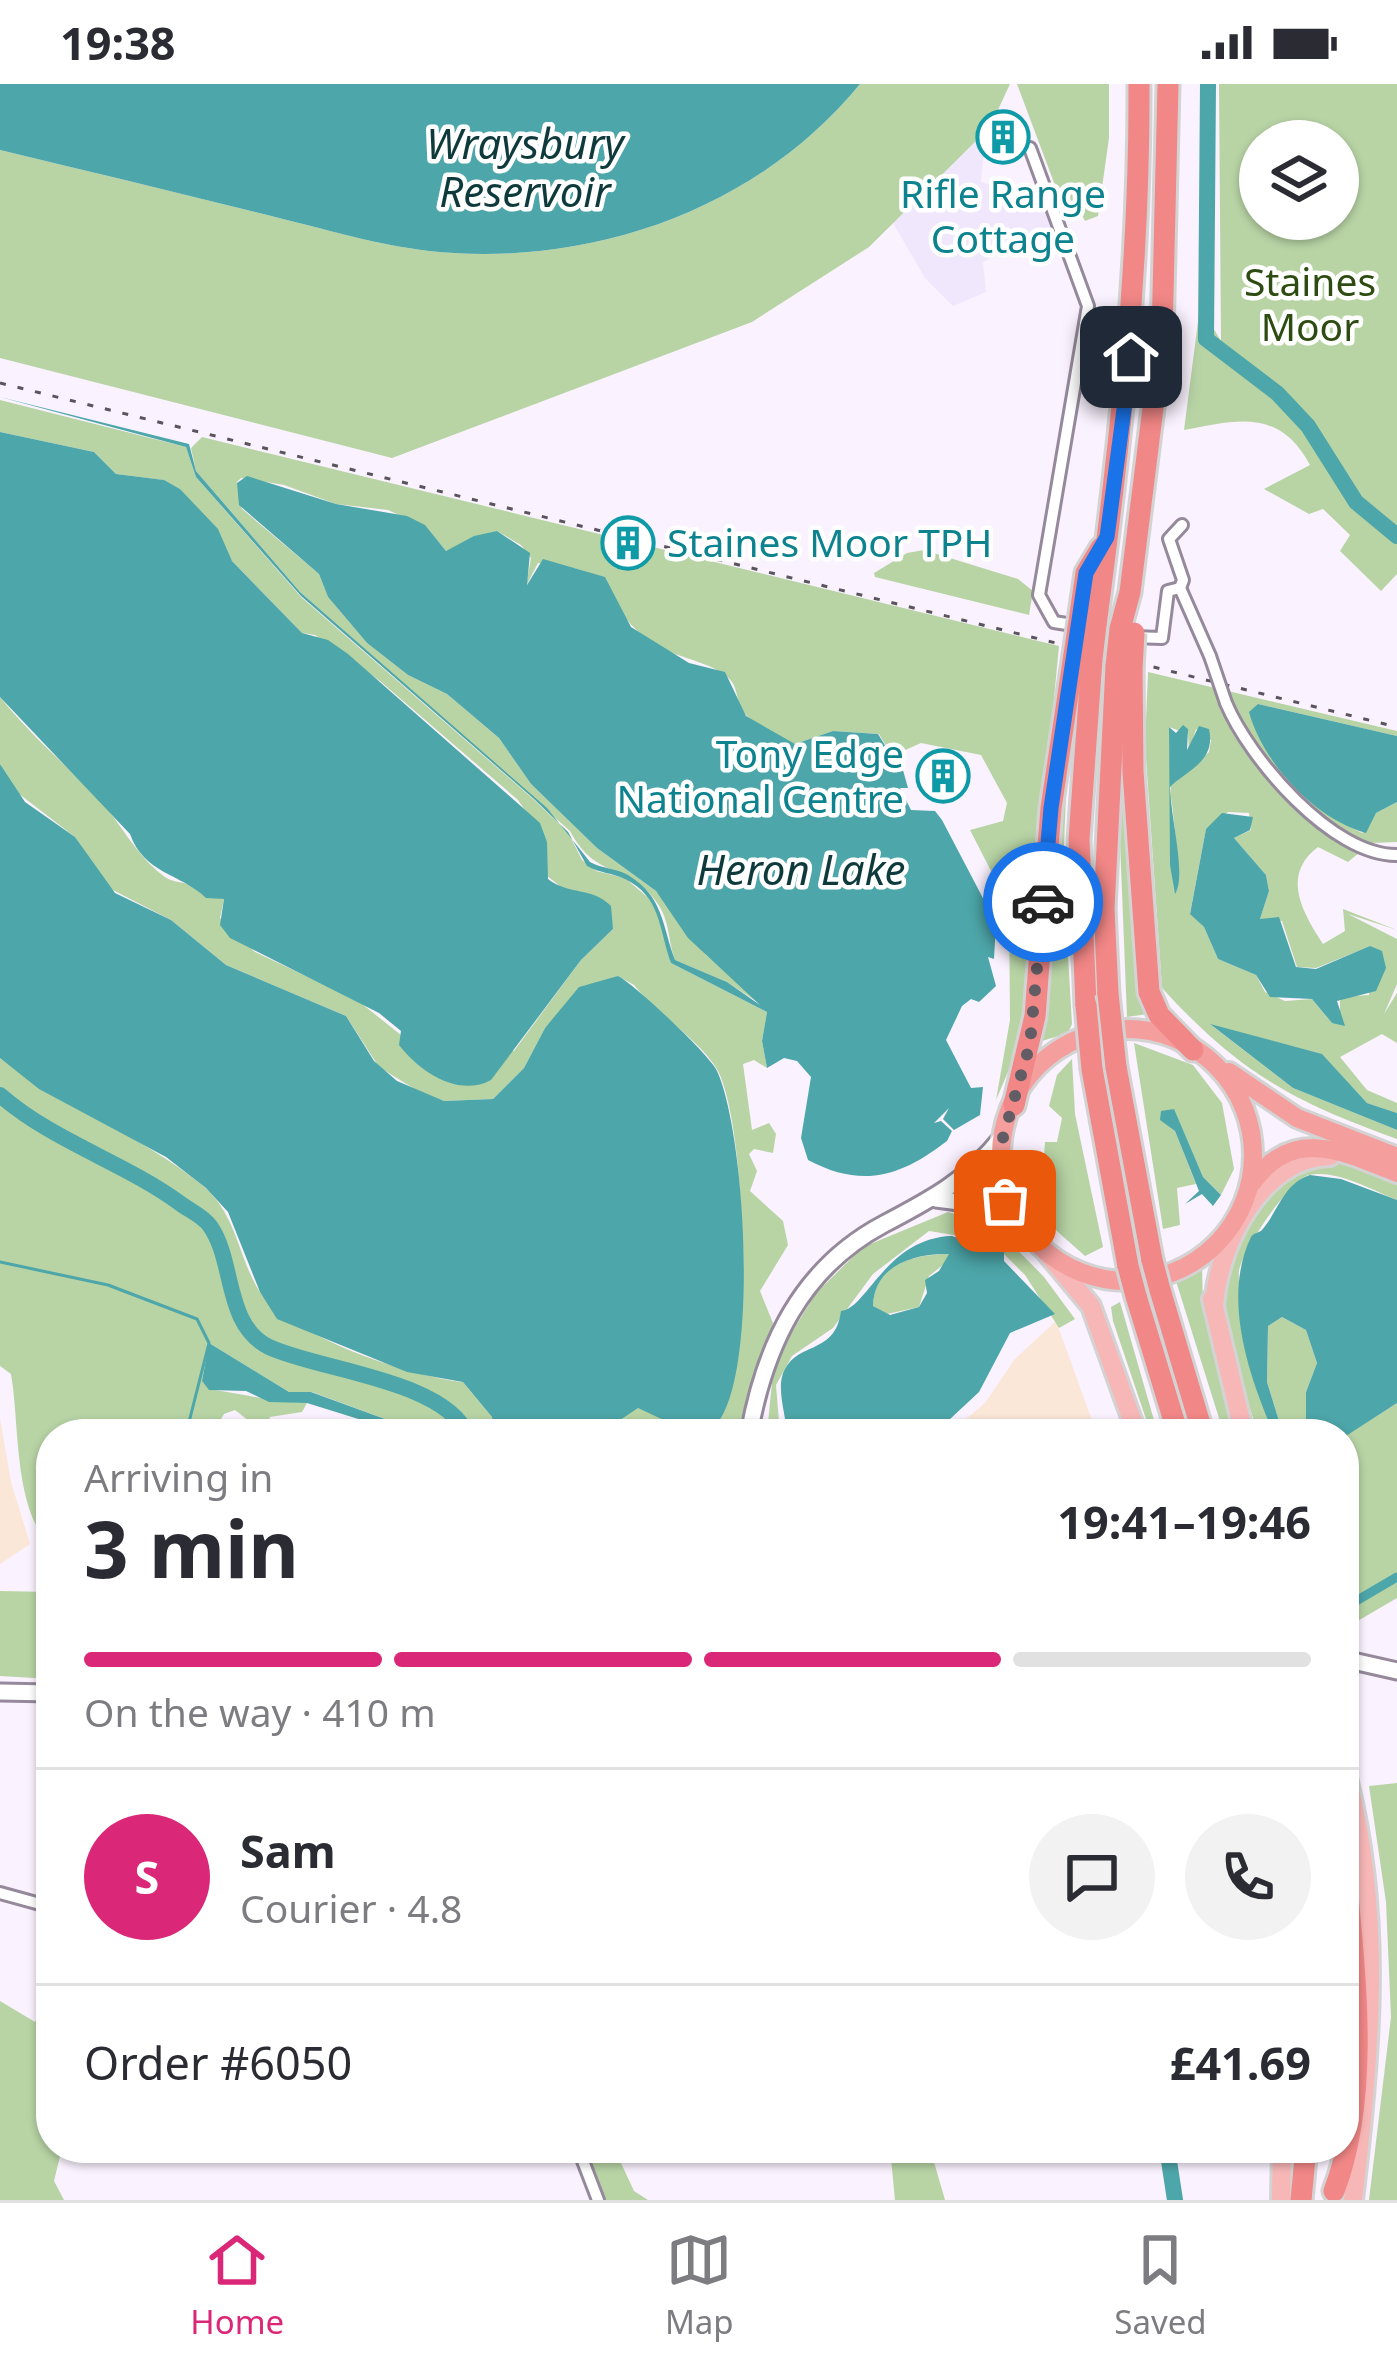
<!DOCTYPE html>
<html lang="en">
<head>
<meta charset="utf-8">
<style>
  body { margin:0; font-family:"Noto Sans",sans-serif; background:#f2f2f3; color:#2b2b33; height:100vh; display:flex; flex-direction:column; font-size:45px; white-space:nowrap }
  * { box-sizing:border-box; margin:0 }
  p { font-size:39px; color:#7c7c81 }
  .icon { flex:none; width:66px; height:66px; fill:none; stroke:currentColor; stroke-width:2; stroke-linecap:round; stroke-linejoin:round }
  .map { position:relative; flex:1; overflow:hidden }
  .drawer { position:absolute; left:36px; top:1335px; width:1323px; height:744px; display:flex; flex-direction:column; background:#fff; border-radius:48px; box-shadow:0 3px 9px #0004 }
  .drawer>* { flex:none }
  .buttons { position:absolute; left:1239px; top:36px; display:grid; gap:24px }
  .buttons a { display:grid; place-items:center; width:120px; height:120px; border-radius:50%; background:#fff; box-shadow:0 3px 9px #0004; font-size:60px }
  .pin { position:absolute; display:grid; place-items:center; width:102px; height:102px; color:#fff; margin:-51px; border-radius:24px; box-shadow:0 6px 18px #0006 }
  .courier { position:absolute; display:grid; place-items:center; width:120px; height:120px; margin:-60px; border:9px solid #1a73e8; border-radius:50%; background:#fff; color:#222; box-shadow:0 3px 15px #0007 }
  .summary em { font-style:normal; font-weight:700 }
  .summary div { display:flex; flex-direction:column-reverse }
  .summary { display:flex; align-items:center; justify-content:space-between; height:204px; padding:0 48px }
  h1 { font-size:78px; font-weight:700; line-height:90px }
  .bar { display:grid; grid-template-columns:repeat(4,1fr); gap:18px 12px; align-content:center; height:144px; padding:0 48px }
  .bar i { height:15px; border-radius:9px; background:#e1e1e2 }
  .bar .active { background:#db2777 }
  .bar p { grid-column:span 4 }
  .line { display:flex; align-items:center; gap:30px; padding:0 48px; border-top:3px solid #e1e1e2 }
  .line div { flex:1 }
  .round { display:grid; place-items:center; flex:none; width:126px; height:126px; border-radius:63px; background:#f2f2f3 }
  .status { display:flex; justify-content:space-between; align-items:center; height:84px; padding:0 60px; background:#fff; direction:ltr }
  .status svg { height:33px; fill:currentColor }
  .tabs { display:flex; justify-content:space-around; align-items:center; height:168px; border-top:3px solid #e1e1e2; background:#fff; font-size:33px; color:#7c7c81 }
  .tabs a { display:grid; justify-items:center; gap:6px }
  .tabs .active { color:#db2777 }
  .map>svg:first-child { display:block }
  .commercial { fill:#f0e7fc }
  .industrial { fill:#fbe7d8 }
  .green { fill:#b8d4a5; fill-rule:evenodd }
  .water { fill:#4da6a9; fill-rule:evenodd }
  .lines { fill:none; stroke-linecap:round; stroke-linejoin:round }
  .stream { stroke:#4da6a9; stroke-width:3 }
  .canal { stroke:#4da6a9; stroke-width:9 }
  .river { stroke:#4da6a9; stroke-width:16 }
  .minor-casing { stroke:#95899b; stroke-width:16 }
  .secondary-casing { stroke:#95899b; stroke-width:21 }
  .primary-casing { stroke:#d4d3d4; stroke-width:24 }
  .trunk-casing { stroke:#d4d3d4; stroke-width:24 }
  .motorway-casing { stroke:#d4d3d4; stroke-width:27 }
  .minor { stroke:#fff; stroke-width:10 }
  .secondary { stroke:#fff; stroke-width:15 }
  .primary { stroke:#f7b7b6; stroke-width:18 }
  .trunk { stroke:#f49f9e; stroke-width:18 }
  .motorway { stroke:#f18786; stroke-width:21 }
  .rail { stroke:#5a545c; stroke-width:3; stroke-dasharray:6 12; stroke-linecap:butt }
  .minor-bridge-casing { stroke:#95899b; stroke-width:16; stroke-linecap:butt }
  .motorway-bridge-casing { stroke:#d4d3d4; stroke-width:27; stroke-linecap:butt }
  .minor-bridge { stroke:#fff; stroke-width:10 }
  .motorway-bridge { stroke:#f18786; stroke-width:21 }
  .done { stroke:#625c65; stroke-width:12; stroke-dasharray:0 21.6 }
  .route { stroke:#1a73e8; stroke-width:15 }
  .labels { text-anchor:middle; stroke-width:9; stroke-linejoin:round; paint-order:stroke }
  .culture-label { font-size:39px; fill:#0d838f; stroke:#fff }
  .park-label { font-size:39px; fill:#2e4c12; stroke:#fff }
  .water-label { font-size:42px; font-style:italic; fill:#0f3a3b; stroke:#fff }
</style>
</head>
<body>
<div class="status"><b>19:38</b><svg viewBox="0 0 49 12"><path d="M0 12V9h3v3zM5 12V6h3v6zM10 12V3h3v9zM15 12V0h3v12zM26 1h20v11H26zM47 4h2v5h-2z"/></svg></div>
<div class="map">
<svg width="1397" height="2116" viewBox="0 0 1397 2116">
  <rect width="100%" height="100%" fill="#faf2fe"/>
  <path class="commercial" d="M981 52 985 54 981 98 1027 111 1042 106 1053 144 983 178 986 208 953 222 925 194 893 139Z"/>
  <g class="industrial">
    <path d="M1056 1237 1097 1350H948L985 1319 1015 1275Z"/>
    <path d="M0 1334 11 1398 30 1460 0 1480Z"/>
  </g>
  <g class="green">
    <path d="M860 0H1010L985 54 981 52 869 163 752 238 392 374 0 274V66C92 88 183 110 275 133 333 147 393 166 454 169 606 178 762 120 860 0Z"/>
    <path d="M1017 0H1109V54L1098 132 1085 137 1075 117 1062 120Z"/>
    <path d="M1219 0H1397V490L1381 507 1340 467 1350 451 1323 425 1309 430 1264 405 1310 381C1280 325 1239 335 1184 346L1200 222 1221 257ZM1260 57H1338V135H1260Z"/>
    <path d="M0 316 186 363 196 393 301 513 532 714 568 748 582 776 596 787 625 794 652 817 661 834 671 879 767 928 762 957 767 984 754 976 743 980 752 1046 769 1039 776 1050 773 1069 754 1065 749 1070 757 1087 750 1107 783 1137 788 1161 760 1207 773 1239 741 1350H582L581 1337 638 1324 717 1340C755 1292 747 1044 718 987 703 959 656 929 634 901L618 892 605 900 585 901 545 944 524 984 493 1015 444 1017 421 1009 379 983 346 932 226 881 171 836 107 803 75 753 14 706 0 680V613C28 648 61 677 92 708 120 735 133 770 165 793 174 799 182 797 192 802 206 808 208 813 224 815L220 834 255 868 357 916 401 951 514 967 581 876 613 845 607 818 566 807 546 791 547 758 518 716 380 597 315 551 302 549 232 477 180 405 163 396 116 390 94 368 0 348Z"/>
    <path d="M202 353 1059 562 1024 929 1014 974 996 1016 1010 936 1009 822 970 746 1003 737 1007 719 981 671 921 659 892 672 879 650 833 647 795 660C777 652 751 642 741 624 737 616 737 605 732 598 720 580 677 574 658 562 589 519 641 488 538 479L526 502 531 474 521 461 497 447 446 467 427 444 388 426 336 420 284 401 241 394 237 398 242 425 319 490 328 513 367 559 408 591 447 610 499 654 531 700 597 764 656 807 706 871 765 923 727 898 675 876C668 857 670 838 658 820 628 776 598 799 570 747L300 508 196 387 191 364Z"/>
    <path d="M924 466 1018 495 1033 507 1029 531 875 493 874 489 907 469Z"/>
    <path d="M1148 588 1397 647V652L1258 620C1285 689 1293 713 1362 749L1376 729 1397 718V758L1371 759 1348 778 1318 763C1281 791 1302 828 1323 860L1345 847 1343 825 1397 846 1348 830 1397 855V900L1384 930 1397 909V959L1382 950 1340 973 1367 1006 1397 1019V1029L1367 1019 1321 970 1211 941 1293 1004 1397 1046V1055C1291 1017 1239 988 1162 904L1145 661ZM1169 643 1188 650 1189 667 1196 645 1211 656 1209 668 1170 703 1177 765 1174 809ZM1228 728 1249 729 1251 746 1234 754 1266 791 1269 807 1260 835 1282 837 1297 883 1316 884 1371 862 1369 911 1340 913V933L1332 939 1312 915 1285 917 1265 908 1256 891 1218 875 1204 843 1190 829 1206 745Z"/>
    <path d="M1125 651 1135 890 1148 930 1127 933 1120 758Z"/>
    <path d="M1068 662 1063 786 1072 940 1068 949 1042 957 1052 782Z"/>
    <path d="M1134 959 1193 981 1222 1019 1234 1085 1221 1111 1203 1093 1173 1025 1161 1036 1175 1047 1196 1100 1177 1104 1180 1141 1163 1145Z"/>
    <path d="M0 974C63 1024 140 1050 202 1101 236 1129 237 1169 258 1205 285 1251 412 1293 463 1298L492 1333 495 1350H426L312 1308H289L209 1259 202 1297 209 1305C243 1310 273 1318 307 1319L302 1328 270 1333 268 1340 277 1350H240L249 1337 235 1326 224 1330 212 1350H51V1462C13 1425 20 1342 11 1290L0 1282Z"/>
    <path d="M1072 975 1075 1030 1103 1163 1085 1172 1040 1132 1045 1058H1057L1062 1034 1049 1022 1057 991Z"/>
    <path d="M1317 1077H1338L1397 1097V1116C1372 1106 1336 1085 1309 1091 1289 1096 1242 1167 1239 1187 1236 1205 1266 1330 1274 1350H1258C1234 1268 1201 1217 1250 1137 1272 1102 1280 1096 1317 1077Z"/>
    <path d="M948 1128 994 1142 1044 1193 1075 1235 1059 1244 1025 1191 991 1157 929 1147 873 1190 833 1244 792 1272 776 1301 780 1350H767L774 1277 816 1209 863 1163Z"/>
    <path d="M949 1170 948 1177 929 1192 919 1223 887 1230 873 1222C874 1181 913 1170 949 1170Z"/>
    <path d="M1202 1179 1203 1227 1233 1350H1224L1175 1194Z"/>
    <path d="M1120 1218 1158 1350H1151L1113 1237 1111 1223Z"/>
    <path d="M1282 1233 1306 1246 1317 1279 1306 1308V1341L1301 1350H1283L1267 1298 1268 1242Z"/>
    <path d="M1397 1319V1514L1344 1545V1353Z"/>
    <path d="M0 1507 51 1508V1595L0 1592Z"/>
    <path d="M1397 1699V2116H1369L1391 1933 1386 1818 1369 1702Z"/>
    <path d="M47 1910 51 2064H62L54 2097 64 2116H0V1917L35 1938Z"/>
    <path d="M584 2064H614L634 2107 648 2116H604Z"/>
    <path d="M890 2064H930L945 2116H895Z"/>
  </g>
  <g class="water">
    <path d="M0 0H860C762 120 606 178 454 169 393 166 333 147 275 133 183 110 92 88 0 66Z"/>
    <path d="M0 313 189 360 196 387 300 508 547 724 590 778C602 785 616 784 628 791 664 813 662 842 675 876L727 898 760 921 688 854 656 807 597 764 531 700 499 654 447 610 408 591 367 559 328 513 319 490 239 421 237 399 247 392 336 420 407 432 425 441 446 467 474 452 497 447 530 469 527 501 543 475 605 493 631 543 689 579 725 588 746 632 795 660 833 647 878 650 891 671 899 672 908 704H900L911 726 935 727 942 736 996 839 994 875 988 873 996 902 979 918 971 915 962 922 946 956 971 1004 983 1003 980 1031 954 1046 943 1035 949 1024 934 1039 941 1037 952 1047 947 1057C899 1094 861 1104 808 1076L801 1054 811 993 797 977 784 974 767 984 762 957 767 928 671 879C659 846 661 812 625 795 613 789 599 789 587 782L568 748 533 714 301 512 196 393 186 363Z"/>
    <path d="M0 348 94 368 116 390 164 396 180 405 218 445 232 477 302 549 328 556 348 570 540 739 547 758 548 795C570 812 591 802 611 822L613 845 581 876 491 996C458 1014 419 987 399 961L401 947 379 929 230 854 220 841 224 815 206 814C180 789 144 790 130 750L0 613Z"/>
    <path d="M1258 620 1397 652V718L1376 729 1366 749C1315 735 1263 679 1249 628Z"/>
    <path d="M1183 641 1188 645 1187 666 1199 642 1209 645C1216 677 1189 685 1170 703 1170 731 1187 792 1175 810L1170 781 1169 643 1176 649Z"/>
    <path d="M0 680 25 718 75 753 115 809 171 836 226 881 346 932 374 977 397 997 444 1017 493 1015 524 984 545 944 579 903 618 892C632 898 711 972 717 987 746 1051 759 1287 717 1340L670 1339 638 1324 620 1336 581 1337 582 1350H495L492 1333 463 1298 407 1288 277 1235 260 1208 228 1128 206 1104 166 1073 39 1005 0 974Z"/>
    <path d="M1222 729 1253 733 1250 746 1234 754 1266 791 1269 807 1260 835 1279 833 1296 883 1316 885 1370 862 1382 867 1386 884 1376 907 1337 917 1345 942 1332 939 1312 915 1270 913 1256 891 1218 875 1204 843 1190 830 1206 745Z"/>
    <path d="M1210 940 1322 970 1367 1019 1397 1029V1046L1293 1004Z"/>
    <path d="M1174 1025 1203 1093 1221 1111 1213 1122 1202 1110 1185 1120 1199 1107 1175 1047 1160 1036 1161 1027Z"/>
    <path d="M1310 1091 1341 1095 1397 1116V1319L1346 1352 1301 1350 1306 1341V1308L1317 1279 1306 1246 1282 1233 1268 1242 1267 1298 1283 1350H1274C1248 1290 1222 1213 1251 1153 1253 1149 1259 1149 1262 1146 1279 1126 1283 1100 1310 1091Z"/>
    <path d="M952 1152 988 1164 1004 1162V1177L1055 1230 1010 1249 979 1308 934 1350H787C786 1333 778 1309 782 1293 793 1255 835 1274 841 1227 867 1225 886 1154 952 1152ZM949 1170 939 1187 925 1196 927 1209 919 1223 890 1231 873 1222C874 1182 913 1169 949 1170Z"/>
    <path d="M209 1259 289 1308H311L426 1350H367L368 1338 307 1319 269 1318 246 1307 209 1306 202 1297Z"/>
  </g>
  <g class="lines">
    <path class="stream" d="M0 1178 108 1201 197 1235 209 1259 186 1350"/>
    <path class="canal" d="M1351 1520 1397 1493"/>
    <g class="river">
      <path d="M1208 0 1206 255 1277 309 1308 342 1356 418 1397 452"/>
      <path d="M0 1011C54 1058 124 1078 181 1120 189 1126 204 1133 210 1142 235 1177 224 1241 269 1263 318 1286 444 1296 467 1350"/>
      <path d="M1167 2064 1175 2116"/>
    </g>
    <g class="minor-casing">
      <g id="minor">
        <path d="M1030 64 1088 222 1039 511 1054 538 1079 542"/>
        <path d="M1180 504 1210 572"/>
        <path d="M1180 504 1183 496 1169 455 1182 441"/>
        <path d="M1132 553 1162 554 1168 507 1180 504"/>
        <path d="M1226 619C1249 674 1332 772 1397 771"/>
        <path d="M0 1809 51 1823"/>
        <path d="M578 2064 598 2116"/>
      </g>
    </g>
    <g class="secondary-casing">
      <g id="secondary">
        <path d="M936 1115 975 1120 1019 1140"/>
        <path d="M749 1350C765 1261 801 1184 884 1140 930 1116 969 1095 1002 1053"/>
        <path d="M1344 1575 1397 1587"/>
        <path d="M0 1608 51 1609"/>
      </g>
    </g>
    <g class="primary-casing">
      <g id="primary">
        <path d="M1046 1168 1091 1222 1137 1350"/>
        <path d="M1212 1215 1244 1350"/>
        <path d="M1214 1224C1217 1162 1261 1073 1330 1072"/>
        <path d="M1344 1683C1384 1827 1370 1970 1353 2116"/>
        <path d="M1281 2116 1282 2064"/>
      </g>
    </g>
    <g class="trunk-casing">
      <g id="trunk">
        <circle cx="1127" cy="1071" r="126"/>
        <path d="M1229 988 1297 1034 1397 1073"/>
        <path d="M1252 1099C1293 1042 1343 1067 1397 1089"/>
      </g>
    </g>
    <g class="motorway-casing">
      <g id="motorway">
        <path d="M1079 537 1086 489 1101 464"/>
        <path d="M1096 541C1120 360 1140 183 1139 0"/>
        <path d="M1120 545 1130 508 1162 252 1168 0"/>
        <path d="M1132 585 1133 688 1149 908 1159 931 1193 966"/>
        <path d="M1108 910 1104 825 1116 582"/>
        <path d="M1086 921 1079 755 1092 575"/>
        <path d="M1116 983 1152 1176"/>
        <path d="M1092 985 1128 1182"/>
        <path d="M1014 1021 1035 932 1051 724 1074 571"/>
        <path d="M1160 1206 1203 1350"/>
        <path d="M1136 1212 1178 1350"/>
        <path d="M1334 2107C1373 2005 1353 1875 1344 1768"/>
        <path d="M1301 2116 1306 2064"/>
      </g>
    </g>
    <use href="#minor" class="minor"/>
    <use href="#secondary" class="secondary"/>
    <use href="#primary" class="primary"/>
    <use href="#trunk" class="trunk"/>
    <use href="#motorway" class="motorway"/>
    <path class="rail" d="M0 299 1397 643"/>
    <g class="minor-bridge-casing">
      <path id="minor-bridge" d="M1210 572 1226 619"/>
    </g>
    <g class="motorway-bridge-casing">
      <g id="motorway-bridge">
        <path d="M1074 571 1079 537"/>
        <path d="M1092 575 1096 541"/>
        <path d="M1116 582 1120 545"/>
        <path d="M1132 585 1134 549"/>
        <path d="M1108 910 1116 983"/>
        <path d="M1086 921 1092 985"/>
        <path d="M1152 1176 1160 1206"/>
        <path d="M1128 1182 1136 1212"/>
      </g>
    </g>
    <use href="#minor-bridge" class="minor-bridge"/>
    <use href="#motorway-bridge" class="motorway-bridge"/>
  </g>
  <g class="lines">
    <path class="done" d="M1005 1117 998 1071 1030 960 1043 818"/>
    <path class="route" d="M1043 818 1051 724 1086 489 1107 453 1131 273"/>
  </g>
  <defs>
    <g id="building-ring" transform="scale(2.7)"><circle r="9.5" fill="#fff" stroke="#0f9aa8" stroke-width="1.5"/><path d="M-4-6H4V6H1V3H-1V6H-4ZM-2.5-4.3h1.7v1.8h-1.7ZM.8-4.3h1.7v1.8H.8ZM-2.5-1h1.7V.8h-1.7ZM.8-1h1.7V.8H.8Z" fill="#0f9aa8"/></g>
  </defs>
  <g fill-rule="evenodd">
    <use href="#building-ring" x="1003" y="53"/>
    <use href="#building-ring" x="628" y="459"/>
    <use href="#building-ring" x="943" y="692"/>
  </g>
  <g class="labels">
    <g class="culture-label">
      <text x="1003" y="124">Rifle Range<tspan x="1003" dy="45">Cottage</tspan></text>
      <text x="667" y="473" text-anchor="start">Staines Moor TPH</text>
      <text x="904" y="684" text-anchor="end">Tony Edge<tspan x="904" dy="45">National Centre</tspan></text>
    </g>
    <g class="park-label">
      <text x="1310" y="212">Staines<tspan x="1310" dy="45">Moor</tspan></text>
    </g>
    <g class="water-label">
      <text x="525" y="75">Wraysbury<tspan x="525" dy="48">Reservoir</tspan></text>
      <text x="801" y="801">Heron Lake</text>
    </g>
  </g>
</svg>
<div class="buttons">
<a><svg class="icon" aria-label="layers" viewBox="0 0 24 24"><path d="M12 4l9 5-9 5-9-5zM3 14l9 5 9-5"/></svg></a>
</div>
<div class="pin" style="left:1005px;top:1117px;background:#ea580c"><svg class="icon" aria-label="bag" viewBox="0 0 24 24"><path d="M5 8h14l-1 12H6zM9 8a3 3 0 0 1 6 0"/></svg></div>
<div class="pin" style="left:1131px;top:273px;background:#1f2937"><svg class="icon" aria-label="home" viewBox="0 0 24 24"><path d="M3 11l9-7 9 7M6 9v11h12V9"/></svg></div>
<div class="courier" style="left:1043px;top:818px"><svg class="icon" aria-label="car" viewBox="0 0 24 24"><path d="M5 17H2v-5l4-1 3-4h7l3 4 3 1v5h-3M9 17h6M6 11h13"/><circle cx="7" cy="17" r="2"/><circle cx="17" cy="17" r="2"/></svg></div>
<section class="drawer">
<div class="summary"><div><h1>3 min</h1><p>Arriving in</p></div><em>19:41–19:46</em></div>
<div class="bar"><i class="active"></i><i class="active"></i><i class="active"></i><i></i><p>On the way · 410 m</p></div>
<div class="line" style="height:216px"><b class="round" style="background:#db2777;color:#fff">S</b><div><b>Sam</b><p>Courier · 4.8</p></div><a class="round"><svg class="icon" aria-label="chat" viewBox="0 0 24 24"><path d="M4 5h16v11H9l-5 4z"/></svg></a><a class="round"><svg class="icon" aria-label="phone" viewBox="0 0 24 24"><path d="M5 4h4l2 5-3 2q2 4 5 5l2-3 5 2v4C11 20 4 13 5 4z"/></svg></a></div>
<div class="line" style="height:156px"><div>Order #6050</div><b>£41.69</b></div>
</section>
</div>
<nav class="tabs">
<a class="active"><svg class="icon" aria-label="home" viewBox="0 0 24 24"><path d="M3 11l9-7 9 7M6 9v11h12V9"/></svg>Home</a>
<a><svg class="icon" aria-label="map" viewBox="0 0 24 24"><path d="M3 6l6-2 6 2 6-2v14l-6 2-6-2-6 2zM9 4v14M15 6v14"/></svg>Map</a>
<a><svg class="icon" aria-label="saved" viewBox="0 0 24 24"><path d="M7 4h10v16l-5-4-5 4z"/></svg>Saved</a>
</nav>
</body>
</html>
